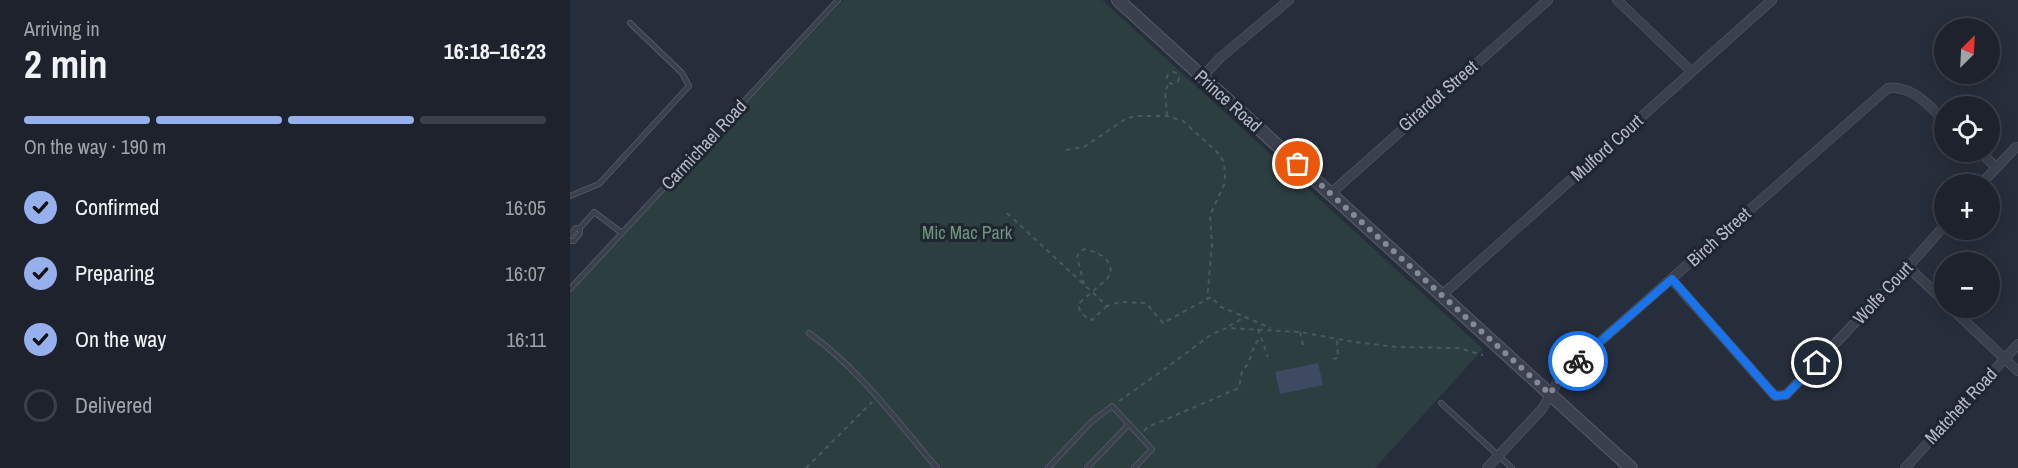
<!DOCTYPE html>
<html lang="en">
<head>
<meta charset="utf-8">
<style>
  body { margin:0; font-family:"Archivo Narrow",sans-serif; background:#2a2f38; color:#f1f3f6; height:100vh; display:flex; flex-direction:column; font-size:22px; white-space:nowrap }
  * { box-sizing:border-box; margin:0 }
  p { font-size:20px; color:#a0a4a9 }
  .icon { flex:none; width:33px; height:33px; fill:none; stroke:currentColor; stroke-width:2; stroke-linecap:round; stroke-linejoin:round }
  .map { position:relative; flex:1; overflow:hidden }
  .details { display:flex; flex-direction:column; background:#1d222c; width:570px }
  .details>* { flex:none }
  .needle { width:39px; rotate:24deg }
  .tools { position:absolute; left:1364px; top:18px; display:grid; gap:12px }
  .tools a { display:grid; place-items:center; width:66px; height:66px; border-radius:50%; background:#1d222c; box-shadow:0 3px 15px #0003,0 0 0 2px #3b3f48; font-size:30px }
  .pin { position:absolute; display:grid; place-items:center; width:51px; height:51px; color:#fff; margin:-26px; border:3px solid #fff; border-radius:50%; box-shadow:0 2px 6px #0007 }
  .courier { position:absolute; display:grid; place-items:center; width:60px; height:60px; margin:-30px; border:4px solid #1a73e8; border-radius:50%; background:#fff; color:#222; box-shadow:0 2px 8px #0007 }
  .summary em { font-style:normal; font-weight:700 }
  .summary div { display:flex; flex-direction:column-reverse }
  .summary { display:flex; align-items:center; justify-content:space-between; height:102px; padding:0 24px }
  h1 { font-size:39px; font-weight:700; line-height:45px }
  .bar { display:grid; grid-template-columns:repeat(4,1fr); gap:9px 6px; align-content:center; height:72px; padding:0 24px }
  .bar i { height:8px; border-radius:4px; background:#3b3f48 }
  .bar .selected { background:#95b0ed }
  .bar p { grid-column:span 4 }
  ol { padding:0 24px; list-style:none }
  li { display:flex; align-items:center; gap:18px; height:66px }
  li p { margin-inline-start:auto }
  li .icon { padding:6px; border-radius:50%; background:#95b0ed; color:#111; stroke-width:4 }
  li:last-child { color:#a0a4a9 }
  li i { width:33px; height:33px; border:3px solid #3b3f48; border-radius:50% }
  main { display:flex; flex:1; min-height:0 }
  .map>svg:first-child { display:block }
  .green { fill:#2c3e40 }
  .water { fill:#3e4a62 }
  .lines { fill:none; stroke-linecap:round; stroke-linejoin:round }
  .service-casing { stroke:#585e6a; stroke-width:6 }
  .minor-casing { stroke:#585e6a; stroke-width:10 }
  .tertiary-casing { stroke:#585e6a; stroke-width:14 }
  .path { stroke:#4a595d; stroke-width:2; stroke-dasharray:4.5 4.5; stroke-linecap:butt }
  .service { stroke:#3a404c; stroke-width:4.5 }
  .minor { stroke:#3a404c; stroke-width:9 }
  .tertiary { stroke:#3a404c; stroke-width:12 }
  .done { stroke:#848a96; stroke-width:6; stroke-dasharray:0 10.8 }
  .route { stroke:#1a73e8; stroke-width:8 }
  .labels { text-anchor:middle; stroke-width:6; stroke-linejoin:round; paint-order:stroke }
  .street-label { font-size:18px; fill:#b6bbc7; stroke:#1f2531 }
  .park-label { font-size:18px; fill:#70957b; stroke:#1f2531 }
</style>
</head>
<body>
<main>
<section class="details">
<div class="summary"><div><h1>2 min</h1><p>Arriving in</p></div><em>16:18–16:23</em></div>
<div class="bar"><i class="selected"></i><i class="selected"></i><i class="selected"></i><i></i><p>On the way · 190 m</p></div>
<ol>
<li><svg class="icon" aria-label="check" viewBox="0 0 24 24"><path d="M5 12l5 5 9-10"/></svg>Confirmed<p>16:05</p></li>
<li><svg class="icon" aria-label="check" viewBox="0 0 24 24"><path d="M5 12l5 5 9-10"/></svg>Preparing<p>16:07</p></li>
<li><svg class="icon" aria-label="check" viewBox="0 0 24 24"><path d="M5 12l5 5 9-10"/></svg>On the way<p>16:11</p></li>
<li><i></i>Delivered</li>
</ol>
</section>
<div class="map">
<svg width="1448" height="468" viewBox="0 0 1448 468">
  <rect width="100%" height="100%" fill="#272e3b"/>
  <path class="green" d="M273 0H532L913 349 805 468H0V293Z"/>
  <path class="water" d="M748 363 753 385 710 394 705 372Z"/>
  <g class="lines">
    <g class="service-casing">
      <g id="service">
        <path d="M0 196 29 184 119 86 112 73 60 23"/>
        <path d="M0 235 6 228H10"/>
        <path d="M0 241H4L10 233V228L24 212 52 233"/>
        <path d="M0 289 268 0"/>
        <path d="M239 333C289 369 327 421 367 468"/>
        <path d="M871 403 942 468"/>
        <path d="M478 468 520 423 542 406 582 449 564 468"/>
        <path d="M517 468 559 424"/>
      </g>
    </g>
    <g class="minor-casing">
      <g id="minor">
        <path d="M1047 0 1121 71"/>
        <path d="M632 77 651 57 719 0"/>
        <path d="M1410 152 1426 167"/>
        <path d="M1411 184 1446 147"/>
        <path d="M760 194 978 0"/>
        <path d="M1338 267 1374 301"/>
        <path d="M1102 280 1205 396 1216 395 1338 267 1374 226"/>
        <path d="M872 295 1202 0"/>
        <path d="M1381 308 1448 371"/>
        <path d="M917 468 972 409 991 376 1318 88C1343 86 1357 104 1374 120"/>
        <path d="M1335 468 1448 344"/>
      </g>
    </g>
    <g class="tertiary-casing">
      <path id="tertiary" d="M548 0 1061 468"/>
    </g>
    <g class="path">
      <circle cx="603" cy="78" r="6"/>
      <path d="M597 116 595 91 599 83"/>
      <path d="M496 150 514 147 557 118 568 116H597L613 121 648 153 654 162 655 177 654 185 640 215 642 245 637 300"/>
      <path d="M437 213 537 306 550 302 576 303 593 323 641 297 651 307 701 328"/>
      <path d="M514 284 507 257 509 253 514 249C527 252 540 257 541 272L537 279 508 304C510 313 514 317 522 320L537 306"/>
      <path d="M659 326 675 317"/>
      <path d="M688 329 698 357"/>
      <path d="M730 332 733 345"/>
      <path d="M763 359 768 358 767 339"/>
      <path d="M549 401 592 371 642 334 657 328 730 332 784 342 827 347 888 348 913 355"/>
      <path d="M574 431 578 427 669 388 672 371 678 364 685 344 691 337"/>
      <path d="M236 468 302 402"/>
    </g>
    <use href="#service" class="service"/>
    <use href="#minor" class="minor"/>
    <use href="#tertiary" class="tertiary"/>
  </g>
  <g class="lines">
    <path class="done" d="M728 164 980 394 991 376 1008 361"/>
    <path class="route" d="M1008 361 1102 279 1205 396 1216 395 1247 363"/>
  </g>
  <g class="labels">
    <g class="street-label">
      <text transform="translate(868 96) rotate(-41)" y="6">Girardot Street</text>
      <text transform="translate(658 101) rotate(42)" y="6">Prince Road</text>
      <text transform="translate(134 145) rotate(-47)" y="6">Carmichael Road</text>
      <text transform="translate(1037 148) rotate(-42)" y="6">Mulford Court</text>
      <text transform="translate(1149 237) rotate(-42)" y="6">Birch Street</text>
      <text transform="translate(1313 293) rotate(-47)" y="6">Wolfe Court</text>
      <text transform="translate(1391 406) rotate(-47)" y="6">Matchett Road</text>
    </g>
    <g class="park-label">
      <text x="397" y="239">Mic Mac Park</text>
    </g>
  </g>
</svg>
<div class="tools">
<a><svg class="needle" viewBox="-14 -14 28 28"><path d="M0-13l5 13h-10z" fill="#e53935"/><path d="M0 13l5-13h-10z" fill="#a0a4a9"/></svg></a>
<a><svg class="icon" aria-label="locate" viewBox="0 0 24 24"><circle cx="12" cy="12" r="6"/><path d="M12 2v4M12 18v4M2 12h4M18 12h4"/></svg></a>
<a>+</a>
<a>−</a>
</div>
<div class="pin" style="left:728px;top:164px;background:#ea580c"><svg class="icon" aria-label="bag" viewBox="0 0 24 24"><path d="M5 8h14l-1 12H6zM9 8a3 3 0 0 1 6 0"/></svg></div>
<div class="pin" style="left:1247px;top:363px;background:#1f2937"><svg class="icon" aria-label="home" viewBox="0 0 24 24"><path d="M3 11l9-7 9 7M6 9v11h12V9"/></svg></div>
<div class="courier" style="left:1008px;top:361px"><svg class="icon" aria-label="bike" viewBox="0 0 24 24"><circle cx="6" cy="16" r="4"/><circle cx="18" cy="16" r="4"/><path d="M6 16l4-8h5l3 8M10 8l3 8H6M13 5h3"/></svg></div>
</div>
</main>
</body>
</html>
